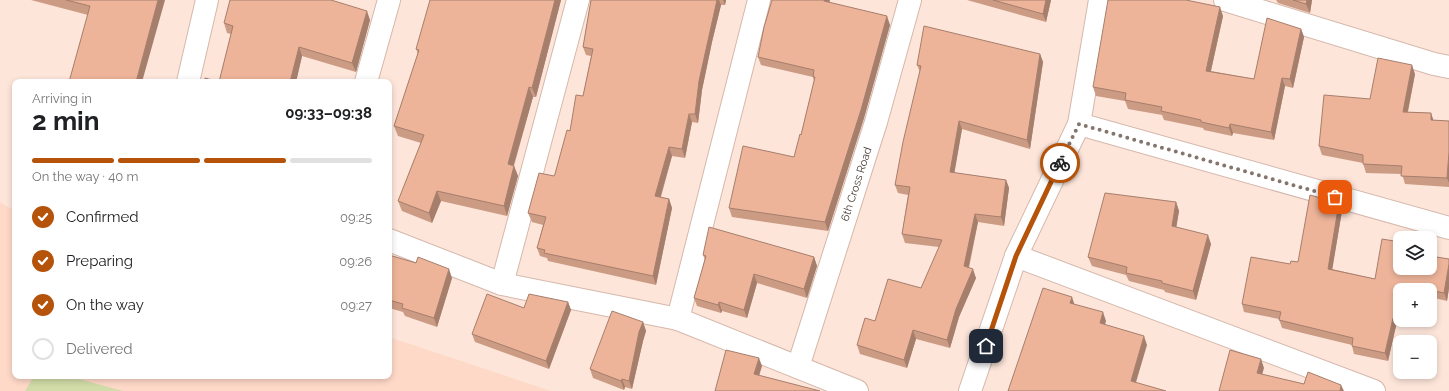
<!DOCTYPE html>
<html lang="en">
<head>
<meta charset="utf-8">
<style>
  body { margin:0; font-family:Raleway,sans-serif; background:#f6f6f6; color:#202124; height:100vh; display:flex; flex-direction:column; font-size:15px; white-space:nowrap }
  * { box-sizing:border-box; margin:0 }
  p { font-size:13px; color:#757577 }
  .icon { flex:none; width:22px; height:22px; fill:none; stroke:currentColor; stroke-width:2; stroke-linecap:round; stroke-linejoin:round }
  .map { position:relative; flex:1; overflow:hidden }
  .sheet { position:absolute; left:12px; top:79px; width:380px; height:300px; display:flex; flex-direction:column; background:#fff; border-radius:8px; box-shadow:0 2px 6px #0003 }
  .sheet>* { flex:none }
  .tools { position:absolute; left:1393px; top:231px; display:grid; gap:8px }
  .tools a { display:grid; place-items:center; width:44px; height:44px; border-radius:8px; background:#fff; box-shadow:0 2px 6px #0003; font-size:20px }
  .pin { position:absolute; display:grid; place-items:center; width:34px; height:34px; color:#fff; margin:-17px; border-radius:8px; box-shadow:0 2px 6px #0006 }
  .courier { position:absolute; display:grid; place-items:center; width:40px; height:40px; margin:-20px; border:3px solid #b45309; border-radius:50%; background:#fff; color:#222; box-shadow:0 1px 5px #0007 }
  .headline em { font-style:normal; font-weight:700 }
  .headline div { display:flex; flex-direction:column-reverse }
  .headline { display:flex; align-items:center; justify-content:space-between; height:68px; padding:0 20px }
  h1 { font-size:26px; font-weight:700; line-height:30px }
  .bar { display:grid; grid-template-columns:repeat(4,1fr); gap:6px 4px; align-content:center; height:48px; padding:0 20px }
  .bar i { height:5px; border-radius:3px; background:#e0e0e0 }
  .bar .selected { background:#b45309 }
  .bar p { grid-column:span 4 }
  ol { padding:0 20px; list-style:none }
  li { display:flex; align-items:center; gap:12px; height:44px }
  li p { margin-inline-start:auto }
  li .icon { padding:4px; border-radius:50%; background:#b45309; color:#fff; stroke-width:4 }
  li:last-child { color:#757577 }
  li i { width:22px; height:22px; border:2px solid #e0e0e0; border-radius:50% }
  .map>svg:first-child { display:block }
  .built { fill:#ffd9c8 }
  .green { fill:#d2dca8 }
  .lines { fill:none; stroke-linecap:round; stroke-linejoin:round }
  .minor-casing { stroke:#d5b8ab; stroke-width:24 }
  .minor { stroke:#fff; stroke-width:22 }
  .wall { fill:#cc9b84 }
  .shaded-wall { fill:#a67e6c }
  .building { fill:#edb49a; stroke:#a67e6c }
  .done { stroke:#85756d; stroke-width:4; stroke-dasharray:0 7.2 }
  .route { stroke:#b45309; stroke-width:5 }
  .labels { text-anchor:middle; stroke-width:3; stroke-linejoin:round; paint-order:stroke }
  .street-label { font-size:11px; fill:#443933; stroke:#fff }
</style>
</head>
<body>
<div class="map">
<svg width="1449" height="391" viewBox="0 0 1449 391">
  <rect width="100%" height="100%" fill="#fde5da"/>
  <path class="built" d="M0 202 15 211V376H389V337L551 391H0Z"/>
  <path class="green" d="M34 376H68L123 391H25Z"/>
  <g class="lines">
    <g class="minor-casing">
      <g id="minor">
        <path d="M759 0 678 319 857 391"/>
        <path d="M1225 0 1434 64 1449 67"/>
        <path d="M188 82 207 0"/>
        <path d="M366 82 389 0"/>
        <path d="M1079 124 1449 228"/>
        <path d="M389 240 502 284 678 319"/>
        <path d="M1016 256 1374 391"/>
        <path d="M502 284 578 0"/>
        <path d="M798 367 876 122 910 0"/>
        <path d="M970 391 1016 256 1079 124 1100 0"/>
      </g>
    </g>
    <use href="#minor" class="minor"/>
  </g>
  <g class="wall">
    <path d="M31 0H165L88 15Z"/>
    <path d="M561 0 536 97H533L514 166 518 176 507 216 441 201 432 223 402 211 398 201 421 143 398 136 394 126 418 54 416 49Z"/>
    <path d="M591 0H726L725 5H721L712 42 702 90 698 123 692 122 685 158 672 156 661 197 669 199 672 208 656 285 548 261 547 258 540 256 537 248 543 225 532 222 528 213 555 174 583 96 591 56 586 55 583 47Z"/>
    <path d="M967 0H1051L1046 22Z"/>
    <path d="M1276 0H1312L1310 13 1278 3Z"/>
    <path d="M829 2 890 25 864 118 828 231 732 217 729 208 794 157 801 135 814 81 813 77 761 65 758 57Z"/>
    <path d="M1223 16 1211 71 1254 79 1301 29 1304 37 1293 88 1285 86 1274 140 1233 133 1232 136 1204 130 1203 128 1164 120 1162 115 1128 109 1125 101 1096 96 1093 87Z"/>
    <path d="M370 20 356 72 302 56 296 82H204H219L231 34 227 33 224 23Z"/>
    <path d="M1040 54 1043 62 1030 149 962 129 954 173 1006 180 1009 188 1004 226 978 222 969 268 976 278 959 317 950 348 916 339 907 368 860 354 857 345 875 321 921 288 939 247 905 243 902 234 908 195 898 193 895 185 920 72 917 65Z"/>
    <path d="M1415 74 1408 112 1431 113 1433 120 1449 121V187L1405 184 1402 174 1366 173 1363 163 1322 155 1319 146 1370 99Z"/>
    <path d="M1176 202 1179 211 1176 227 1211 244 1196 300 1165 292 1164 290 1129 281 1126 275 1092 266 1088 257Z"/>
    <path d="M1339 203 1342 211 1332 269 1375 279 1400 268 1449 259V288L1447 301 1430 297V290H1400V320H1404L1403 327 1396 326 1388 361 1354 354 1352 346V345L1282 328 1279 319 1244 312 1242 304 1290 264 1298 262Z"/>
    <path d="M389 255 452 278 437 327 405 316 403 312 389 308Z"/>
    <path d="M703 255 814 257 817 266 807 298 757 283 747 318 722 311 721 313 697 306 694 298 705 260Z"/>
    <path d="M568 302 571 310 549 369 475 342 472 334 524 308Z"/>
    <path d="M643 322 646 331 643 341 632 389 625 387 624 390 593 378 590 369Z"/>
  </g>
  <g class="shaded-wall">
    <path d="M158 0H165L142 82H136Z"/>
    <path d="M555 0H561L536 97 532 88Z"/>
    <path d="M717 0H719L721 5 712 42 702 90 698 123 695 114 699 81Z"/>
    <path d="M723 0H726L725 5Z"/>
    <path d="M824 0H830L827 10 824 1Z"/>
    <path d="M1046 0H1051L1046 22 1043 14Z"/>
    <path d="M1307 0H1312L1310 13 1306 4Z"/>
    <path d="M1220 7 1223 16 1209 79 1206 71Z"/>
    <path d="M367 11 370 20 356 72 352 63Z"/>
    <path d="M887 16 890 25 864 118 828 231 825 222Z"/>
    <path d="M1301 29 1304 37 1293 88 1290 79Z"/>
    <path d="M299 47 302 56 296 82H290Z"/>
    <path d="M1040 54 1043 62 1030 149 1027 140Z"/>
    <path d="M1412 65 1415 74 1406 120 1403 112Z"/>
    <path d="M1282 78 1285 86 1274 140 1271 132Z"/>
    <path d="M529 87 533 97 511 174 508 164Z"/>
    <path d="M1431 113 1434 122 1431 120Z"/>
    <path d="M689 114 692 122 685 158 682 149Z"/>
    <path d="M959 121 962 129 953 181 950 172Z"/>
    <path d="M1230 124 1233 133 1232 136 1229 128Z"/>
    <path d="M669 147 672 156 658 205 655 196Z"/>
    <path d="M1449 152V183L1447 178Z"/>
    <path d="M514 166 518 176 507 216 504 206Z"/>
    <path d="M1006 180 1009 188 1004 226 1001 217Z"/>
    <path d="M437 191 441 201 432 223 429 213Z"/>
    <path d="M669 199 672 208 656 285 653 276Z"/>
    <path d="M1176 202 1179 211 1175 235 1172 226Z"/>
    <path d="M1339 203 1342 211 1331 277 1328 269Z"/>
    <path d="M975 214 978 222 967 274 964 266Z"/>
    <path d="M1208 235 1211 244 1196 300 1193 291Z"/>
    <path d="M814 257 817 266 807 298 804 289Z"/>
    <path d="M1449 264V288L1447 301 1444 293Z"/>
    <path d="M449 269 452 278 437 327 434 318Z"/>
    <path d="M973 269 976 278 959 317 950 348 947 340 956 309Z"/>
    <path d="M754 274 757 283 747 318 744 310Z"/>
    <path d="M1072 297 1075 306 1070 303Z"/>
    <path d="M568 302 571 310 549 369 546 361Z"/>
    <path d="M719 302 722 311 721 313 718 305Z"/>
    <path d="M1103 312 1106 321 1103 332 1100 323Z"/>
    <path d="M1393 318 1396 326 1388 361 1385 353Z"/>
    <path d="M1400 320H1404L1403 327Z"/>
    <path d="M643 322 646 331 643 341 632 389 629 381 639 332Z"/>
    <path d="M913 330 916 339 907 368 904 360Z"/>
    <path d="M1144 336 1147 345 1134 389 1131 381Z"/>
    <path d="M759 358 762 366 757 383 754 374Z"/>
    <path d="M1261 359 1264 368 1260 382 1257 373Z"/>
    <path d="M622 379 625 387 624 390 621 381Z"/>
    <path d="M1341 385 1344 391H1340Z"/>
  </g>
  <g class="building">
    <path d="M66 0H158L136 82H69L90 6Z"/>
    <path d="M230 0H331L367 11 352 63 299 47 290 82H204L205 78 219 82 233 26 224 23Z"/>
    <path d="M430 0H555L532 88 529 87 508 164 514 166 504 206 437 191 429 213 398 201 424 135 394 126 419 50 416 49Z"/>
    <path d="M591 0H717L699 81 695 114H689L682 149 669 147 655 196 669 199 653 276 544 253 545 250 537 248 546 217 528 213 539 173 554 176 555 174 567 130 570 131 576 95 583 96 593 49 583 47Z"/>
    <path d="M772 0H824V1L887 16 861 110 825 222 729 208 743 146 794 157 800 134 801 135 815 77H813L814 70 758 57 764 27Z"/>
    <path d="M993 0H1046L1043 14Z"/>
    <path d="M1108 0H1186L1220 7 1206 71 1254 79 1267 18 1301 29 1290 79 1282 78 1271 132 1230 124 1229 128 1201 122V120L1161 111 1162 107 1125 100 1126 93 1093 87Z"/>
    <path d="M1293 0H1307L1306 4Z"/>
    <path d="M924 26 1040 54 1027 140 959 121 950 172 1006 180 1001 217 975 214 964 266 973 269 956 309 947 340 913 330 904 360 857 345 865 318 875 321 888 279 921 288 942 240 902 234 910 187 895 185 903 142 921 66 917 65Z"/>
    <path d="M1378 58 1412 65 1403 112 1431 113V120L1449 121V152L1447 178 1401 176 1402 166 1363 164V155L1319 146 1324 95 1370 99Z"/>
    <path d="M1105 193 1176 202 1172 226 1208 235 1193 291 1162 283V281L1126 273 1127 267 1088 257Z"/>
    <path d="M1310 195 1339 203 1328 269 1375 279 1382 239 1400 242V268H1430V256L1449 259V264L1444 293 1407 285 1406 290H1400V319L1393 318 1385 353 1352 346 1353 338 1279 320 1281 312 1242 304 1251 257 1290 264 1291 261 1298 262Z"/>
    <path d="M709 227 814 257 804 289 754 274 744 310 719 302 718 305 694 298 706 256 703 255Z"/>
    <path d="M389 255 416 263 418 257 449 269 434 318 402 308 403 304 389 300Z"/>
    <path d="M1043 288 1072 297 1070 303 1103 312 1100 323 1144 336 1131 381 1166 391H1008Z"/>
    <path d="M487 294 524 308 529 294 568 302 546 361 472 334Z"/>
    <path d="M612 311 643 322 639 332 629 381 622 379 621 381 590 369Z"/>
    <path d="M726 350 759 358 754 374 820 391H715Z"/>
    <path d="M1230 350 1261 359 1257 373 1304 384 1308 372 1341 385 1340 391H1219Z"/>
  </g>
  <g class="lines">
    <path class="done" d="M1060 163 1079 124 1335 197"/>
    <path class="route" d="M986 346 1016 256 1060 163"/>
  </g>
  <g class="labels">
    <g class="street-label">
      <text transform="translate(856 184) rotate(-72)" y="4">6th Cross Road</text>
    </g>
  </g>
</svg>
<div class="tools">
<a><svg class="icon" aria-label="layers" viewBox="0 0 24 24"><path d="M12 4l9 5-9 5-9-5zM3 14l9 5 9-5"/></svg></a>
<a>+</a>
<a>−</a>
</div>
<div class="pin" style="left:1335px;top:197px;background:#ea580c"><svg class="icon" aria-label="bag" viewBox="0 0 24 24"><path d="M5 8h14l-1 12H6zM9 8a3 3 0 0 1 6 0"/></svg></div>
<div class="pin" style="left:986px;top:346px;background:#1f2937"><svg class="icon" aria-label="home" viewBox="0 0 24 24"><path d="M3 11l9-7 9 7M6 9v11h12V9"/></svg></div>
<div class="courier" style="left:1060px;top:163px"><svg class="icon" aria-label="bike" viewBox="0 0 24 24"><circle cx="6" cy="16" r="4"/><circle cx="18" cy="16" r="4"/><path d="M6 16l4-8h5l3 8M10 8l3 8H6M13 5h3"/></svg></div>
<section class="sheet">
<div class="headline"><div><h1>2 min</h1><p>Arriving in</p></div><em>09:33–09:38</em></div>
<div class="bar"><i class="selected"></i><i class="selected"></i><i class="selected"></i><i></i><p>On the way · 40 m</p></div>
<ol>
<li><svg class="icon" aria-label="check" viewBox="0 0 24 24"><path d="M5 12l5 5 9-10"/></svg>Confirmed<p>09:25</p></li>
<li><svg class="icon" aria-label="check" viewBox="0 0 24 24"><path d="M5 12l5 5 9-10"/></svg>Preparing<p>09:26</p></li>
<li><svg class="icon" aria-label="check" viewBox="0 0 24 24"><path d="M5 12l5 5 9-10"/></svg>On the way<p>09:27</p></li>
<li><i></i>Delivered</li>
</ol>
</section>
</div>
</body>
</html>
